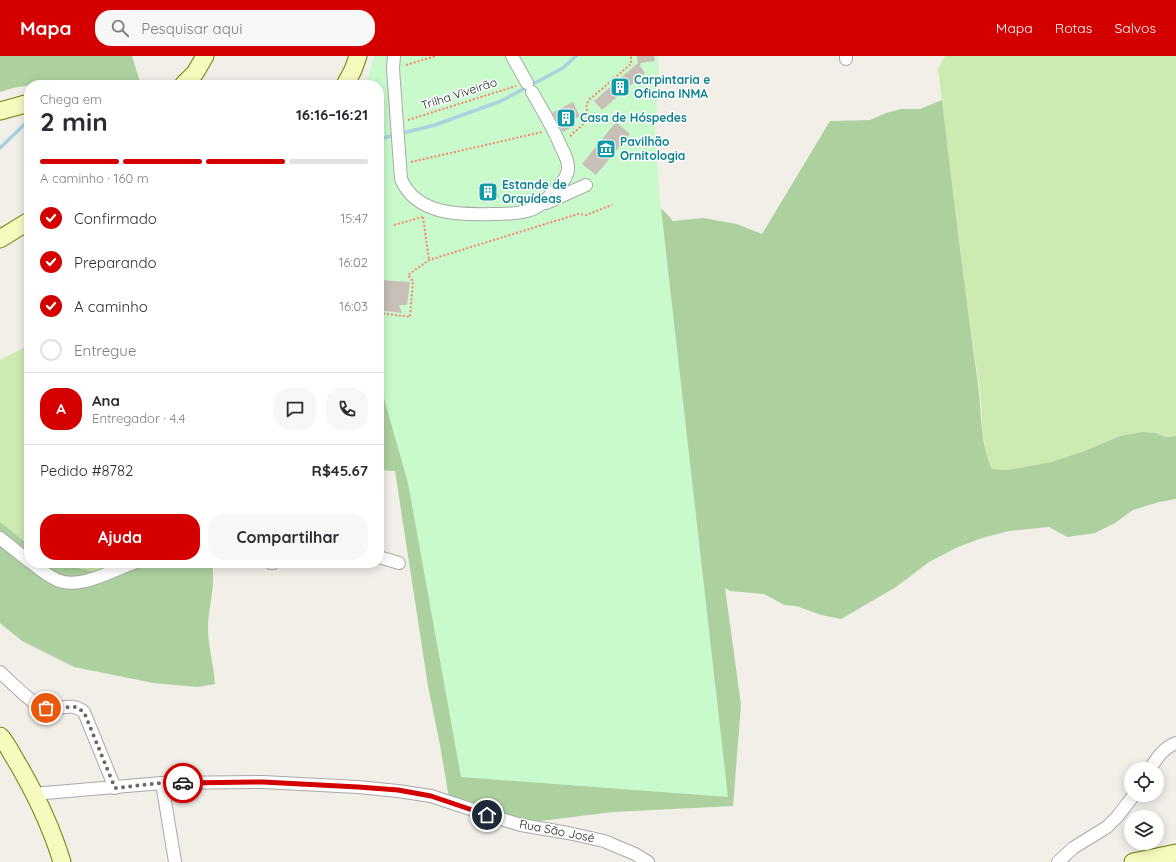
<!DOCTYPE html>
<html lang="pt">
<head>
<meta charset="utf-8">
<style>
  body { margin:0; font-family:Quicksand,sans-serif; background:#f7f7f7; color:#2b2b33; height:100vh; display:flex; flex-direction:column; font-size:15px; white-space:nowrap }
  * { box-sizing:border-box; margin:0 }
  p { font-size:13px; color:#7c7c81 }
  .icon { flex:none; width:22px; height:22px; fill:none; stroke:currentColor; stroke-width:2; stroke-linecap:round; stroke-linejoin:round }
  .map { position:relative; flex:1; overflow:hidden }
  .drawer { position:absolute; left:24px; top:24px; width:360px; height:488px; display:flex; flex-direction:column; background:#fff; border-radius:16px; box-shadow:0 2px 10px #0003 }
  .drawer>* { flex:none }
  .fabs { position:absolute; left:1124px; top:706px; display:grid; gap:8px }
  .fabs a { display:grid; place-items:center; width:40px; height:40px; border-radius:50%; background:#fff; box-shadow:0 2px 10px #0003; font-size:20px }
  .pin { position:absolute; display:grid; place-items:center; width:34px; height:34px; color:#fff; margin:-17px; border:2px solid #fff; border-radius:50%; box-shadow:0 1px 4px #0007 }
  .courier { position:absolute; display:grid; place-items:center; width:40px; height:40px; margin:-20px; border:3px solid #d40000; border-radius:50%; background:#fff; color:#222; box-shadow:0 1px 5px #0007 }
  .summary em { font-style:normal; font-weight:700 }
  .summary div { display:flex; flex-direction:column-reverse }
  .summary { display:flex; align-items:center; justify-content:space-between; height:68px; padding:0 16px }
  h1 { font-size:26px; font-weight:700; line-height:30px }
  .bar { display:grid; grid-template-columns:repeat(4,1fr); gap:6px 4px; align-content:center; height:48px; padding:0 16px }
  .bar i { height:5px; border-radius:3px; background:#e1e1e2 }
  .bar .on { background:#d40000 }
  .bar p { grid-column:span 4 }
  .line { display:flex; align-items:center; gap:10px; padding:0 16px; border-top:1px solid #e1e1e2 }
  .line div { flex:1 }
  .round { display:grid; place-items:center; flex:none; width:42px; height:42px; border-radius:16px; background:#f7f7f7 }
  ol { padding:0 16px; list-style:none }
  li { display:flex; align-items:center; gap:12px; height:44px }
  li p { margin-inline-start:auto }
  li .icon { padding:4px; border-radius:50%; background:#d40000; color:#fff; stroke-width:4 }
  li:last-child { color:#7c7c81 }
  li i { width:22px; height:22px; border:2px solid #e1e1e2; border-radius:50% }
  .cta { display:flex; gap:8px; margin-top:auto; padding:8px 16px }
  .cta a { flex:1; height:46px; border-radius:16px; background:#d40000; color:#fff; font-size:16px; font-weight:700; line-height:46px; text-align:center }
  .cta a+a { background:#f7f7f7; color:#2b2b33 }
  header { display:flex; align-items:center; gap:24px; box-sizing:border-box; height:56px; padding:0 20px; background:#d40000; color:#fff }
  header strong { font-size:19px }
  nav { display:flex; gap:22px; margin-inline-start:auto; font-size:14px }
  .search { width:280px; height:36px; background:#f7f7f7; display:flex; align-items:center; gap:10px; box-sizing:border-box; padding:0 14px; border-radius:16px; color:#7c7c81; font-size:15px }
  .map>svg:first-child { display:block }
  .grass { fill:#cdebb0 }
  .forest { fill:#add19e }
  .park { fill:#c8facc }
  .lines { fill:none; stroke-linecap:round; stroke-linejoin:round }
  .stream { stroke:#aad3df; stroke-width:3.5 }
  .building { fill:#c7bfb8 }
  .street-casing { stroke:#a9a9a9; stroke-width:14 }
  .secondary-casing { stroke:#707d05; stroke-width:19 }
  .path { stroke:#fa8072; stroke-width:2; stroke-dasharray:2 2; stroke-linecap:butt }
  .street { stroke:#fff; stroke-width:12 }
  .secondary { stroke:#f7fabf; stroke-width:17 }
  .done { stroke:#6b6a68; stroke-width:4; stroke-dasharray:0 7.2 }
  .route { stroke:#d40000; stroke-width:5 }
  .labels { text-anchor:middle; stroke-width:3; stroke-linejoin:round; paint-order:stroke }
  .culture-label { font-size:12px; font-weight:bold; fill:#0d838f; stroke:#fff; text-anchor:start }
  .street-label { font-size:12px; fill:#222; stroke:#fff }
</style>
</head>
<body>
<header>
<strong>Mapa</strong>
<div class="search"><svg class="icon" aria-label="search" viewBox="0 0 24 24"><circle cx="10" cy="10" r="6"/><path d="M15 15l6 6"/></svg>Pesquisar aqui</div>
<nav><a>Mapa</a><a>Rotas</a><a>Salvos</a></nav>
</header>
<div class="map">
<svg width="1176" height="806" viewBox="0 0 1176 806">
  <rect width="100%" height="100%" fill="#f2efe9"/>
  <g class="grass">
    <path d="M945 0H1176V380L1165 381 1156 377 1142 376 1120 380 1087 394 1052 406 1007 414 992 413 987 401 982 371 981 343 967 247 938 13Z"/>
    <path d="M29 289V489L0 466V304Z"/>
    <path d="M56 507H128L100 517Z"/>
  </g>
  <g class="forest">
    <path d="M0 0H132L141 29H91L77 26H49L13 32 0 36Z"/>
    <path d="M942 44C953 136 964 229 977 321 982 351 979 385 992 413L1007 414 1052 406 1087 394 1120 380 1142 376 1156 377 1165 381 1176 380V443L1159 446 1133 454 1115 467 1095 477 1067 481 1049 471 1009 475 982 482 958 491 929 506 896 531 841 563 821 559 796 550 784 549 764 538 730 535 725 532 741 649 733 750 613 756 532 766 450 748 440 689 428 630 395 415 379 414V196L655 148 664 155 673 165 703 162 737 168 762 178 830 65 870 64 886 57 901 53H920Z"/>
    <path d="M0 466 29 489V507H56L100 517 128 507H211C214 514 213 521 213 528 212 543 208 557 208 572 208 591 214 609 215 628L198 631 153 627 74 611 22 585 0 567Z"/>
  </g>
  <path class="park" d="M374 0H658L659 9 655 80 660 143 728 741 461 721 408 427 379 325V29H366Z"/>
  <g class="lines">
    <g class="stream">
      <path d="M379 83 435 69 501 45 563 12 576 0"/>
      <path d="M0 92 25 68 29 67"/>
    </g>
  </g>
  <g class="building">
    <path d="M637 0H654L655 5 641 7 640 10 645 17 602 54 594 45 638 7Z"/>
    <path d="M573 46 580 60 573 64 576 69 563 76 552 57Z"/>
    <path d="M616 66 630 78 596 119 582 108Z"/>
    <path d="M493 126 499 141 484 146 478 131Z"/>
    <path d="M379 209 383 210 381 224 410 226 407 249H399L402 257 379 254Z"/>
  </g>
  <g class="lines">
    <g class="street-casing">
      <g id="street">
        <path d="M394 0 393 13 401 123C416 159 460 159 492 158 506 158 525 158 537 151 545 146 551 138 557 132 562 127 569 118 568 111 568 104 565 99 562 93 554 73 543 55 532 36"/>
        <path d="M512 0 527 27"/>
        <path d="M846 0V3"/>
        <path d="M546 147 586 129"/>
        <path d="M0 482 29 505"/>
        <path d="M379 501 399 507"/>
        <path d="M32 507C39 513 49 520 57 524 81 534 112 514 134 507"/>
        <path d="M271 507H273"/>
        <path d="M0 616C10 625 33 649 44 652 59 655 71 645 84 656L115 732"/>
        <path d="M1150 713C1157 702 1163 692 1176 687"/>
        <path d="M162 727 175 806"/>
        <path d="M33 738 162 727 263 726 358 731 398 735 431 740 501 763 521 769 568 777 604 785 635 798 648 806"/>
        <path d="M1058 806 1073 792 1107 771 1117 761 1134 739"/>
      </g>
    </g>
    <g class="secondary-casing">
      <g id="secondary">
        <path d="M183 29 195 17 205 0"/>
        <path d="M345 29 353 14 358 0"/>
        <path d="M0 55 29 47"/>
        <path d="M0 183 29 165"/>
        <path d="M0 680C6 686 10 695 15 703 34 735 51 770 62 806"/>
        <path d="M1133 806 1176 797"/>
      </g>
    </g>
    <g class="path">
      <path d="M406 9 436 0"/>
      <path d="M408 64 516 30"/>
      <path d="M570 80C576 74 585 69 587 61 589 52 583 51 590 43L624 14 631 8V0"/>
      <path d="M411 106 542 76"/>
      <path d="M423 161 429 204"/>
      <path d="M394 169 422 161"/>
      <path d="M379 257 410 261 413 225 408 219 429 204 578 158 586 159 612 149"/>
    </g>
    <use href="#street" class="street"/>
    <use href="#secondary" class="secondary"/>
  </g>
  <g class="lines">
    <path class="done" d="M46 652 76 651 84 656 115 732 162 727H183"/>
    <path class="route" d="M183 727 263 726 358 731 398 734 431 740 487 759"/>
  </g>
  <defs>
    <g id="building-square" transform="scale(1)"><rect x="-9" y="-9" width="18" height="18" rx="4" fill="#0f9aa8" stroke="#fff"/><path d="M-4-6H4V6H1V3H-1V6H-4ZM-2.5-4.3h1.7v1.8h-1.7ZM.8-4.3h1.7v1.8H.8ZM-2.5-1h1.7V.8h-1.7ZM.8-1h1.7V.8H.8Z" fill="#fff"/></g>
    <g id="museum-square" transform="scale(1)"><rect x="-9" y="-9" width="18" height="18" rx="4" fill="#0f9aa8" stroke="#fff"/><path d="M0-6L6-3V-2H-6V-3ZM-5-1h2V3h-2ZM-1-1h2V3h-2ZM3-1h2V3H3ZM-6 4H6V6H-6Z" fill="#fff"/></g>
  </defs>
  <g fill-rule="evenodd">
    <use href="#building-square" x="620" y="31"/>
    <use href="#building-square" x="566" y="62"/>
    <use href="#museum-square" x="606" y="93"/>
    <use href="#building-square" x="488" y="136"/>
  </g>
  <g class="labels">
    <g class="culture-label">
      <text x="634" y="28">Carpintaria e<tspan x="634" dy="14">Oficina INMA</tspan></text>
      <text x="580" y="66">Casa de Hóspedes</text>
      <text x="620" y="90">Pavilhão<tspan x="620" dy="14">Ornitologia</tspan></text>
      <text x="502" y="133">Estande de<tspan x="502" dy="14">Orquídeas</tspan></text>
    </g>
    <g class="street-label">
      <text transform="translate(459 38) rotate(-18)" y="4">Trilha Viveirão</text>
      <text transform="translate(557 775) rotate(11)" y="4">Rua São José</text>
    </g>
  </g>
</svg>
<div class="fabs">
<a><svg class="icon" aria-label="locate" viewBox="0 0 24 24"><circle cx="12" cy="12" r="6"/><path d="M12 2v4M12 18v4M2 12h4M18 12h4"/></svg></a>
<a><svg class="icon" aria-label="layers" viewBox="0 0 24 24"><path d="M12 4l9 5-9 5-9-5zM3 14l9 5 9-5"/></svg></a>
</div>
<div class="pin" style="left:46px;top:652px;background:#ea580c"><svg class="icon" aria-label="bag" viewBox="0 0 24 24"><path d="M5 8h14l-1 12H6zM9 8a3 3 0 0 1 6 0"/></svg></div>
<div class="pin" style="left:487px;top:759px;background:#1f2937"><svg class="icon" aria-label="home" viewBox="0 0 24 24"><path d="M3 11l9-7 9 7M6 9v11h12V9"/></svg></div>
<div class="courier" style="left:183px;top:727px"><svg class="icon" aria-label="car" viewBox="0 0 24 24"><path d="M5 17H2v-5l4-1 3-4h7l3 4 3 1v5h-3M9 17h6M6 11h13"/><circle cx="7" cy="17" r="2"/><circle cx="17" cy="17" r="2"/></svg></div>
<section class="drawer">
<div class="summary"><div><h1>2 min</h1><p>Chega em</p></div><em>16:16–16:21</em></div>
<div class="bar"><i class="on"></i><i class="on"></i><i class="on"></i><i></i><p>A caminho · 160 m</p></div>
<ol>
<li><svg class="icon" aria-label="check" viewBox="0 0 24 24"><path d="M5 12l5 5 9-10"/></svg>Confirmado<p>15:47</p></li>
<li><svg class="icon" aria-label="check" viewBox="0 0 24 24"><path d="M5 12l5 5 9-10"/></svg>Preparando<p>16:02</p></li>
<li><svg class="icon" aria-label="check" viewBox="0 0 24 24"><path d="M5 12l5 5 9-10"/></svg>A caminho<p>16:03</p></li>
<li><i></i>Entregue</li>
</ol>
<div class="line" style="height:72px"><b class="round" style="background:#d40000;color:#fff">A</b><div><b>Ana</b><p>Entregador · 4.4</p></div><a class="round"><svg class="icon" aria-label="chat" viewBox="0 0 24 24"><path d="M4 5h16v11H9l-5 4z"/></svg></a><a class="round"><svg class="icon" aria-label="phone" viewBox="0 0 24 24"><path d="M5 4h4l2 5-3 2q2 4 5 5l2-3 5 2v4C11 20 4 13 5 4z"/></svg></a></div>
<div class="line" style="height:52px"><div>Pedido #8782</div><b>R$45.67</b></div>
<div class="cta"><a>Ajuda</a><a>Compartilhar</a></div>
</section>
</div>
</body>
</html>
